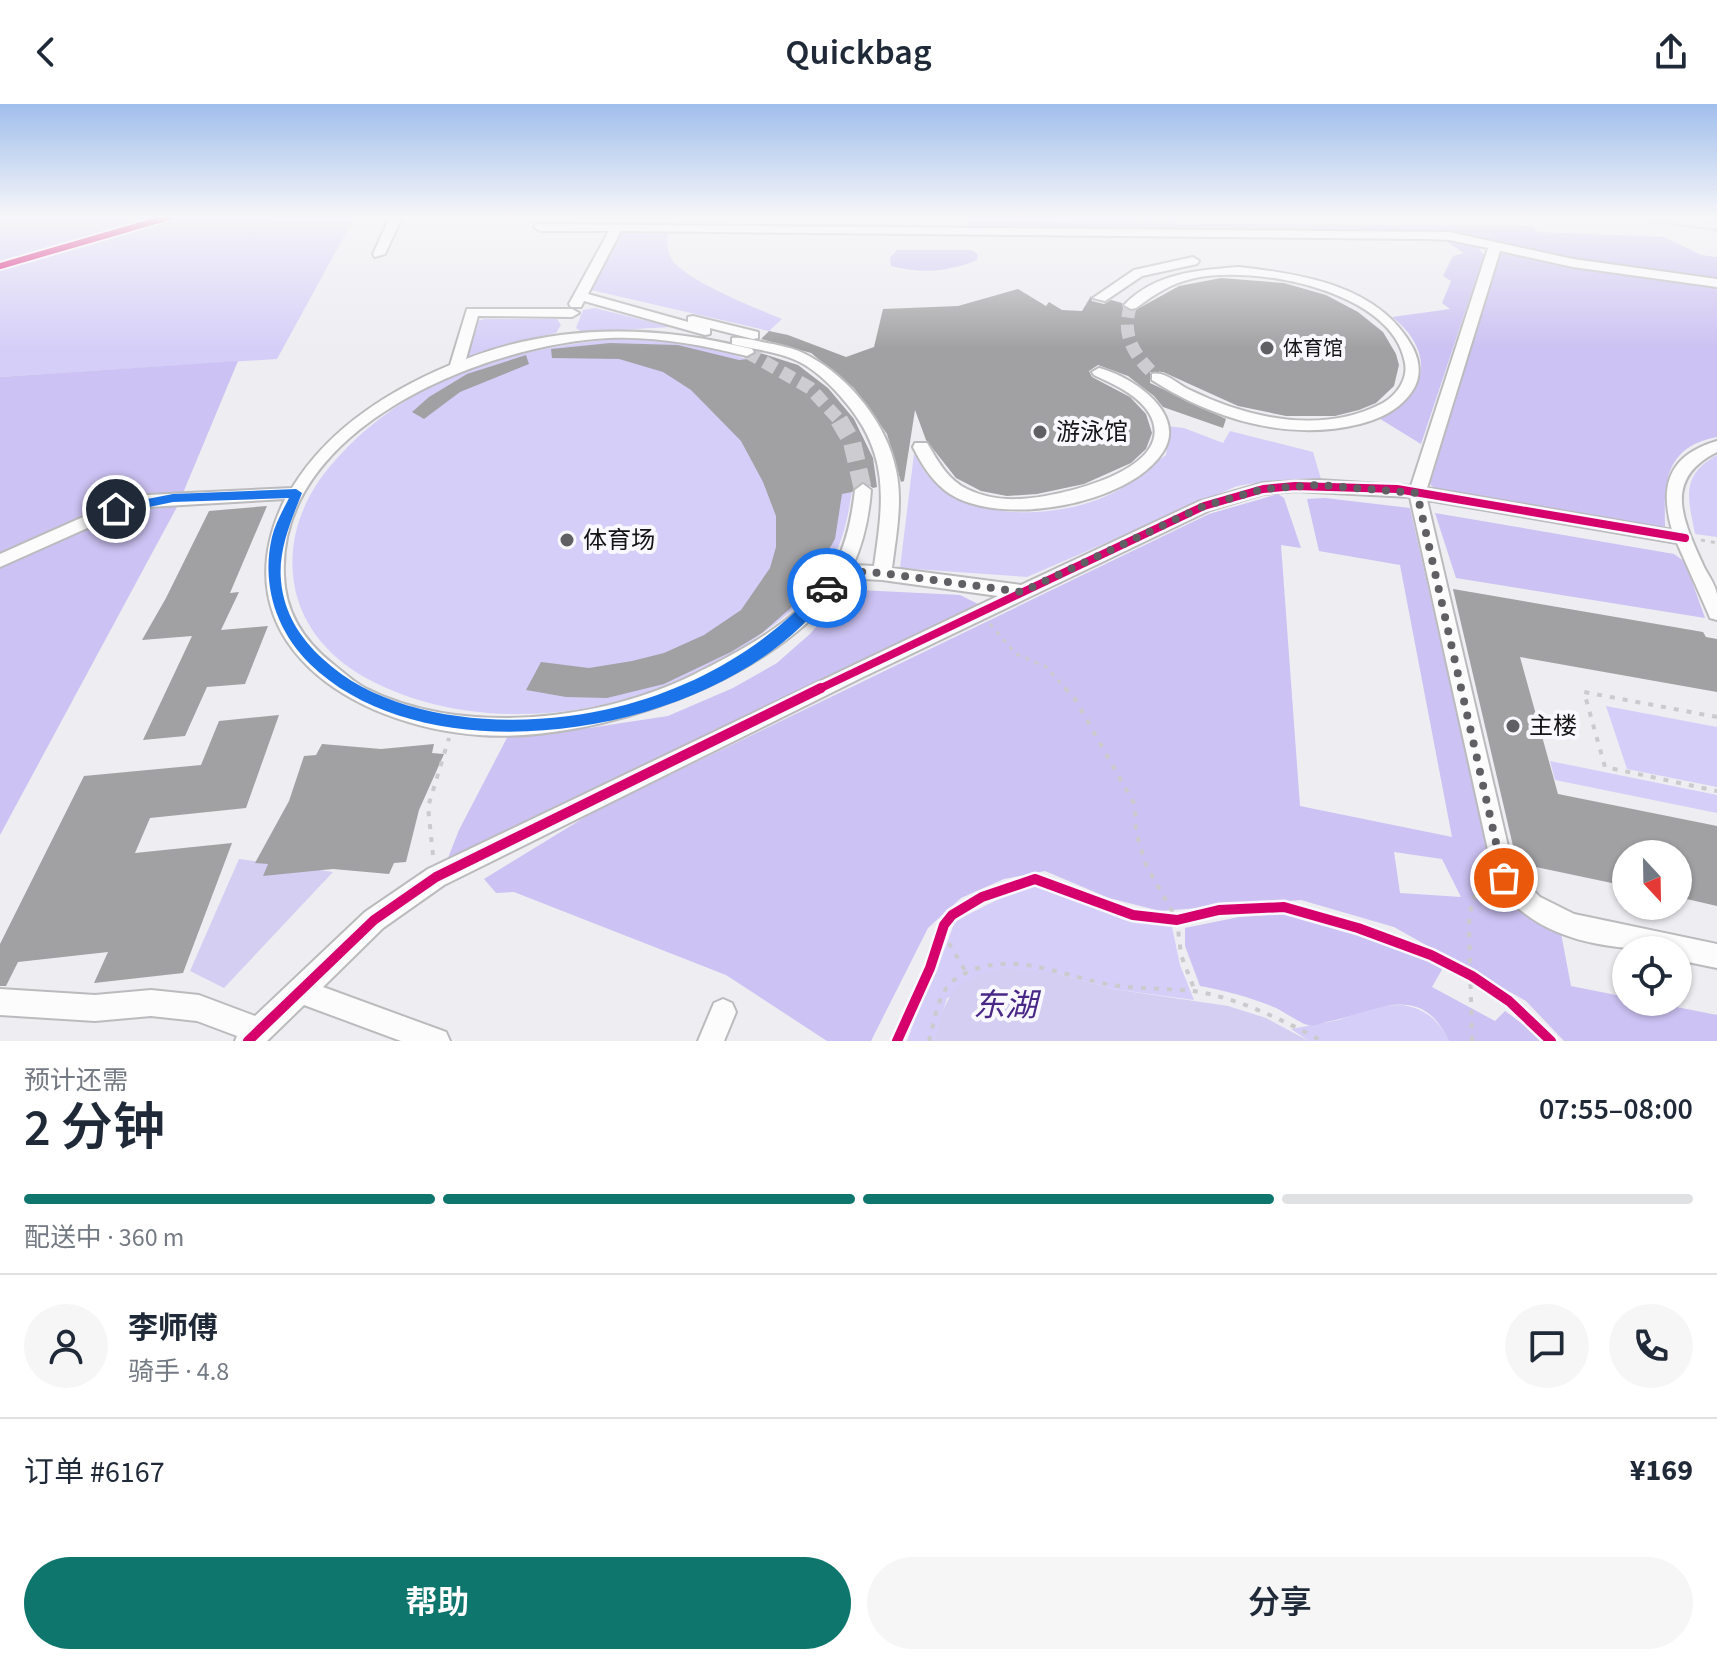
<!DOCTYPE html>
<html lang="zh">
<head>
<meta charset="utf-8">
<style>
  body { margin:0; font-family:"Source Sans 3","Noto Sans SC",sans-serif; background:#f6f6f7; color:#1f2937; height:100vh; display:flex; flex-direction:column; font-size:30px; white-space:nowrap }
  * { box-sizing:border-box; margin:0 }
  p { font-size:26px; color:#747a83 }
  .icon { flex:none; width:44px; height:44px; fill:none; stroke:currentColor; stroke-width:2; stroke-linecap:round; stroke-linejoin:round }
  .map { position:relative; height:937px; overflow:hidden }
  .details { display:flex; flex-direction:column; background:#fff; flex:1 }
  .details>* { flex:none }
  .needle { width:52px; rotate:158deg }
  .controls { position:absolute; left:1612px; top:736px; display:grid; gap:16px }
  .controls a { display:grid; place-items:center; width:80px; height:80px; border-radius:50%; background:#fff; box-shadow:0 2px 6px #0004; font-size:40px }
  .pin { position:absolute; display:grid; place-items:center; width:68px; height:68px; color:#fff; margin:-34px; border:4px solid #fff; border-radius:50%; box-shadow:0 2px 8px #0007 }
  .courier { position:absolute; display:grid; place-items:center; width:80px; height:80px; margin:-40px; border:6px solid #1a73e8; border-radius:50%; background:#fff; color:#222; box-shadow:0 2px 10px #0007 }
  .summary em { font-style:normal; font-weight:600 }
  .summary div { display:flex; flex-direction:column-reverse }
  .summary { display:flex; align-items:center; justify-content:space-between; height:136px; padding:0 24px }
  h1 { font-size:52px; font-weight:600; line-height:60px }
  .bar { display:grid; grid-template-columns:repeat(4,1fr); gap:12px 8px; align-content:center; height:96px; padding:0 24px }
  .bar i { height:10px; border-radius:6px; background:#e0e1e3 }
  .bar .active { background:#0f766e }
  .bar p { grid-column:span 4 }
  .line { display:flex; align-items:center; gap:20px; padding:0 24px; border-top:2px solid #e0e1e3 }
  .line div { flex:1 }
  .round { display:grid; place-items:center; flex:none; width:84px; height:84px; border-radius:42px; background:#f6f6f7 }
  .action { display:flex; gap:16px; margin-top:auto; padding:16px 24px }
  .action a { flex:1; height:92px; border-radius:48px; background:#0f766e; color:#fff; font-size:32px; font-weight:600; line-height:92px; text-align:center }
  .action a+a { background:#f6f6f7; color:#1f2937 }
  header { display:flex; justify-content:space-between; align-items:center; height:104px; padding:0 24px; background:#fff; font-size:36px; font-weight:600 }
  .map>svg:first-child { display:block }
  .green { fill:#d5cef8 }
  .forest { fill:#ccc2f3; fill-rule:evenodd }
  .water { fill:#d4cef3 }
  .building { fill:#a1a1a4 }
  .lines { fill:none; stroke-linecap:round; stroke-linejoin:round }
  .minor-tunnel-far1 { stroke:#ccccd1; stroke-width:13; stroke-dasharray:13 7; stroke-linecap:butt }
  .minor-tunnel { stroke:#ccccd1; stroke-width:18; stroke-dasharray:18 9; stroke-linecap:butt }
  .minor-casing { stroke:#bbbbbe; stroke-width:4 }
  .major-casing { stroke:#cac9cc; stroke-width:4 }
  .path-far1 { stroke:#cbcbcd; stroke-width:3; stroke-dasharray:4 6; stroke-linecap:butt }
  .path { stroke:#cbcbcd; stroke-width:4; stroke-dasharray:5 8; stroke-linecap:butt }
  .minor { fill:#fcfcfd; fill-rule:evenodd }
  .major { fill:#e9e6ef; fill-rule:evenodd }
  .cycleway-far2-casing { stroke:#f9f8fe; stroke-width:10 }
  .cycleway-far1-casing { stroke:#f9f8fe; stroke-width:13 }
  .cycleway-casing { stroke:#f9f8fe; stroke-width:15 }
  .cycleway-far2 { stroke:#d6006c; stroke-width:6 }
  .cycleway-far1 { stroke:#d6006c; stroke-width:8 }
  .cycleway { stroke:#d6006c; stroke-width:10 }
  .route { fill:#1a73e8 }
  .done { stroke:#605f63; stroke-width:8; stroke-dasharray:0 14.4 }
  .poi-dot { fill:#605f63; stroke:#f9f8fe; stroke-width:3 }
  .labels { text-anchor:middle; stroke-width:8; stroke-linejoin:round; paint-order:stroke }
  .far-poi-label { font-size:20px; fill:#141316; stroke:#f9f8fe; text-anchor:start }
  .poi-label { font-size:24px; fill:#141316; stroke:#f9f8fe; text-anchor:start }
  .near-water-label { font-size:32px; font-style:italic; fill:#482787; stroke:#f9f8fe }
</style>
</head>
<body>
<header><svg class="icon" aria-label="back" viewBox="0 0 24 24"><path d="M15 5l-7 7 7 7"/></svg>Quickbag<svg class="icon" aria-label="share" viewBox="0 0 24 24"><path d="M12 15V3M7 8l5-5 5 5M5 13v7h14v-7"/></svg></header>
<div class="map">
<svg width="1717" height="937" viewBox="0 0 1717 937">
  <rect width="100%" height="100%" fill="#ededf2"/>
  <g class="green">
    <path d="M0 116 352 118 277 255 0 273Z"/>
    <path d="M622 129H668C667 137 667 147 671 154 683 176 758 205 782 215L769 227 591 186 612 133Z"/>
    <path d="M595 204 671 223 582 228 576 224 583 206Z"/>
    <path d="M485 215H557L561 221 556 229 506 240 460 257 476 217Z"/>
    <path d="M616 235 666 236 714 244 758 259 853 379C849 409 844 437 828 464 812 490 788 511 764 528 657 610 487 640 366 574 326 552 297 516 293 471 289 430 305 391 332 360 403 276 509 244 616 235Z"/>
    <path d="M1166 322 1184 324 1223 339 1230 327 1313 348 1321 375 1276 376 1237 382 1027 473 900 464 914 350C920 358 925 369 932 376 975 421 1071 414 1120 385 1136 375 1151 362 1166 351L1168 334Z"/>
    <path d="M1717 351V433L1695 430C1688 393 1680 372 1717 351Z"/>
    <path d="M1606 602 1717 623V683L1627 665Z"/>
    <path d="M1550 657 1717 691V709L1555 676Z"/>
    <path d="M1045 782 1124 816 1172 823 1180 861 1194 896 1113 885 1055 869 947 894 934 937H907C921 896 941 859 955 817L1023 783Z"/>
    <path d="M1403 901C1425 905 1439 916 1449 937H1309L1291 925 1339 916 1376 902Z"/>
  </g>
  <g class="forest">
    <path d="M966 118 1533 122 1538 128 1664 133 1701 151 1717 153V175L1599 160 1435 127 966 122Z"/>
    <path d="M1443 135 1477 142 1484 151 1421 340 1377 313C1388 306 1403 300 1410 291 1433 263 1417 232 1392 213L1450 205 1442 199 1451 177 1443 172 1453 152 1464 149Z"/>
    <path d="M897 146H972L978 151 977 156C948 168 922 170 891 162L890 154Z"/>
    <path d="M1505 149 1602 167 1717 183V333C1664 343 1664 379 1665 423L1437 387 1430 380 1499 151Z"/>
    <path d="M238 257 178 401 0 731V273Z"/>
    <path d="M1278 390 1284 394 1301 444 1281 441 1300 702 1452 733 1400 461 1319 447 1307 395 1325 394 1410 404 1491 761 1508 785 1560 824 1571 882 1626 893V898H1651L1717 911V937H1564L1526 897 1394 823 1301 796 1160 807 1109 794 1045 767 1004 775 961 794 928 824 871 937H827L726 871 514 788 496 789 484 775 595 707 1209 410ZM1394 748 1442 755 1461 793 1400 789Z"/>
    <path d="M1435 409 1674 450 1685 458 1705 514 1456 474Z"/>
    <path d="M859 486 960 491 982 502 446 759 459 726 511 626 589 624 668 612 733 584 777 559 811 529 842 491Z"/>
    <path d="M1285 810 1342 824 1444 862 1432 883 1495 917 1505 907 1535 929 1541 937H1449C1420 874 1372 910 1326 918 1322 919 1313 923 1308 921 1301 920 1285 908 1276 904 1250 893 1227 887 1200 882L1185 842V824L1239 813Z"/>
  </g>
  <g class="water">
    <path d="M239 755 333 768 224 884 190 867Z"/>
    <path d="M1004 864 1055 869 1113 885 1228 902 1266 914 1309 937H934C946 890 954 874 1004 864Z"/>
  </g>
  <g class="building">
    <path d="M1221 174 1284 179 1326 191 1358 208 1383 228 1396 250 1399 261 1394 282 1376 299 1359 306 1335 312H1286L1238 302 1163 268H1150V279L1226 315 1223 324 1163 303 1154 292 1128 272 1098 261 1089 267 1092 273 1130 293 1146 310 1152 329 1146 345 1131 359 1084 380 1037 390 1007 392 981 387 956 374 926 336 915 306 904 377 901 378 887 330 854 284 811 249 761 235 769 227 788 231 846 253 874 243 883 205 958 202 1018 185 1046 202 1049 198 1062 206 1082 207 1091 192 1092 197 1104 200 1111 196 1122 199 1123 204 1132 208 1179 182Z"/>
    <path d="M610 239 678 241 739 256 748 255 757 248 798 261 828 284 854 315 873 354 877 383 873 384 863 377 852 388 842 390 835 435 801 495 762 529 731 548 664 580 607 594 566 593 526 586 541 558 589 564 632 557 664 549 704 531 741 506 770 464 776 443V412L763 378 741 337 691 286 663 268 619 255 552 254 551 245Z"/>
    <path d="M526 251 529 260 460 288 424 315 412 308 429 293 467 270Z"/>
    <path d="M267 402 230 489 239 488 221 526 268 522 245 580 207 583 185 632 143 636 192 532 142 536 166 494 209 407Z"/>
    <path d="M1453 485 1703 528 1706 533 1717 535V588L1520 553 1558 690 1717 722V802L1678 793V750H1626V782L1517 759Z"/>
    <path d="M279 611 246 704 150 714 135 749 232 739 183 869 94 879 108 848 18 858 6 882H0V840L84 672 201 661 219 617Z"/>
    <path d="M322 640 381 645 434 640 432 649 444 650 419 706 406 758 394 759 389 770 333 765 263 772 268 760 255 759 289 697 304 652 316 651Z"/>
  </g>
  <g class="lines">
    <g class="minor-tunnel-far1">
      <path d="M1131 201C1120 231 1135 253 1157 273"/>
      <path d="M747 248 810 284 841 318"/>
    </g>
    <path class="minor-tunnel" d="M839 316 852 338 863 386"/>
    <g class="minor-casing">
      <g id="minor">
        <path d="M390 113H402L385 150 375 153 373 150Z"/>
        <path d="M1704 113H1716L1717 126Z"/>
        <path d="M536 120 1449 128 1573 155 1717 175V183L1573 163 1500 147 1427 384 1672 426C1659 381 1669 351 1717 337V348C1661 376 1684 418 1704 463 1709 472 1716 482 1717 491 1717 499 1717 508 1717 516L1710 514 1708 509 1677 439 1427 396 1514 768 1540 793 1574 810 1717 840V864L1678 856V846C1626 846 1565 842 1523 808 1513 801 1504 791 1496 782L1410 393 1295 387 1263 390 1210 406 861 574 444 781 383 824 323 883 446 928 450 937H401L304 901 267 937H235L237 932 197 917 151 912 95 917 0 911V885L95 891 151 886 199 891 255 912 365 808 428 765 998 492 882 476 846 474C781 575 595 640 479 631 354 622 215 538 285 395L148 403 121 409 0 463V450L110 401 148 391 292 384C328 325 388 287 450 261L467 205H572L579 209 572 213 478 212 466 255C559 219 657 221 752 245L754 248 747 252C702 241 656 232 609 234 488 240 277 322 284 471 285 509 304 537 333 560 343 568 354 578 365 584 460 633 600 617 693 571 743 546 806 513 834 463 847 439 852 412 855 386L863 380 871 386C869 412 864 437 853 461L874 462C884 394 890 348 841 293 828 278 811 262 793 255 774 247 752 245 732 240V234C742 233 752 236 762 238 778 241 795 244 809 252 850 274 887 320 896 366 903 398 896 432 892 464L1021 481 1198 398 1263 379 1318 376 1411 382 1488 144 1449 136 1425 135 621 127 588 190 688 218V213L693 212 758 228V234L753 235 710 224V230L705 231 584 197 581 203H571L569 200 609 127H540L534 123Z"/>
        <path d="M1193 153 1199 157 1197 160 1142 172 1105 197 1093 194 1134 166Z"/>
        <path d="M1239 163C1303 170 1380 182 1413 244 1423 264 1420 282 1403 298 1392 309 1375 316 1360 320 1288 338 1213 315 1152 276V270C1166 267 1178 281 1190 286 1249 315 1323 331 1383 299 1397 291 1408 275 1405 259 1393 186 1254 161 1195 174 1171 179 1155 190 1136 204L1131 205 1124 201C1155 169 1197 166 1239 163Z"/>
        <path d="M1099 264C1131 272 1188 309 1163 348 1129 401 1002 423 950 390 933 379 922 361 913 343L915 339H927C938 357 947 375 967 385 983 393 1003 396 1020 395 1055 394 1183 366 1149 309 1137 290 1113 280 1094 271L1092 268Z"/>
        <path d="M723 895 732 899 736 908 724 937H698L714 899Z"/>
      </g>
    </g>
    <g class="major-casing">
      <path id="major" d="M1648 113 1717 117V125L1655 117Z"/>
    </g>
    <g class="path-far1">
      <path d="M1701 436 1717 439"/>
      <path d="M990 520 1016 550 1045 562 1067 586"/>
    </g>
    <g class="path">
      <path d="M1065 584 1075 595 1135 701 1136 728 1146 761 1177 816 1181 851 1195 887"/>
      <path d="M1717 613 1584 588 1605 663 1717 687"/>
      <path d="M433 751 428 703 449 634"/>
      <path d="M942 828 966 868"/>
      <path d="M929 937C934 919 938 887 954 876 1005 841 1059 872 1112 881 1138 885 1165 884 1192 887 1234 892 1285 917 1322 937"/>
      <path d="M1472 937 1469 819 1472 796 1486 778"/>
    </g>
    <use href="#minor" class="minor"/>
    <use href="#major" class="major"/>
    <g class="cycleway-far2-casing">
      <path id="cycleway-far2" d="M0 162 169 113"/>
    </g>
    <g class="cycleway-far1-casing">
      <path id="cycleway-far1" d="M817 586 1204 402 1263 385 1295 382 1397 385 1685 434"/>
    </g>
    <g class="cycleway-casing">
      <g id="cycleway">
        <path d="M248 937 374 816 436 773 821 584"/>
        <path d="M897 937 930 864 944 821 952 811 982 793 1035 775 1133 811 1177 816 1219 806 1284 803 1358 824 1431 851 1472 872 1509 897 1551 937"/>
      </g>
    </g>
    <use href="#cycleway-far2" class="cycleway-far2"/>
    <use href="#cycleway-far1" class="cycleway-far1"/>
    <use href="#cycleway" class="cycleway"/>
  </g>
  <linearGradient id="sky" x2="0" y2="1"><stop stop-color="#a0beec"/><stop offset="0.46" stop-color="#f7f7f9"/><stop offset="1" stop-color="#f7f7f9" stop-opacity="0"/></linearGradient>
  <rect width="1717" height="245" fill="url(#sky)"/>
  <path class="route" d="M296 385 302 389C291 417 278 446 281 477 284 509 300 534 323 555 394 622 527 626 617 603 697 583 768 542 822 480L827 479 833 484C740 627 436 683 310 560 276 527 261 480 272 433 275 420 283 406 289 394L173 398 116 410 110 405 116 401 173 390Z"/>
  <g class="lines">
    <path class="done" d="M827 484 841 467 882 469 1022 488 1204 402 1263 385 1318 381 1417 389 1504 774"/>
  </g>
  <g class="poi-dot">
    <circle cx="1267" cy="244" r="8"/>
    <circle cx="1040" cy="328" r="8"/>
    <circle cx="567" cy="436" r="8"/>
    <circle cx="1513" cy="622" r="8"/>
  </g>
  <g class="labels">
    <g class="far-poi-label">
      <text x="1283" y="251">体育馆</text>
    </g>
    <g class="poi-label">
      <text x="1056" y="336">游泳馆</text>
      <text x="583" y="444">体育场</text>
      <text x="1529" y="630">主楼</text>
    </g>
    <g class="near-water-label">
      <text x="1005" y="912">东湖</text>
    </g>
  </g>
</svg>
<div class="controls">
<a><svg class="needle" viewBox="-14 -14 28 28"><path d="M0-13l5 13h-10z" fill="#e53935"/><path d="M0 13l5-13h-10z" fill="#747a83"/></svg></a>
<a><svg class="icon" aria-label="locate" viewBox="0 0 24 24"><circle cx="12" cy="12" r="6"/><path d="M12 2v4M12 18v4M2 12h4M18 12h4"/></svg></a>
</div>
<div class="pin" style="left:1504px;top:774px;background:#ea580c"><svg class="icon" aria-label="bag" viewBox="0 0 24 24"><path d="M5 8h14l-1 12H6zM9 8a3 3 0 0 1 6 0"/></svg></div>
<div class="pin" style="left:116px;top:405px;background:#1f2937"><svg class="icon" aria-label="home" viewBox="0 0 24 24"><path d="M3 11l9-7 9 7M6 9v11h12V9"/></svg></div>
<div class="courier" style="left:827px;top:484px"><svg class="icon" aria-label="car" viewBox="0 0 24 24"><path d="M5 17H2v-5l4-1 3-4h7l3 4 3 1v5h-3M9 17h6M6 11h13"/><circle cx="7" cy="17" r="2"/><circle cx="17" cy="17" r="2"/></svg></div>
</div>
<section class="details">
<div class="summary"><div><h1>2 分钟</h1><p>预计还需</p></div><em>07:55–08:00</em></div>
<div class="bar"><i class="active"></i><i class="active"></i><i class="active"></i><i></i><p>配送中 · 360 m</p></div>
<div class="line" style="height:144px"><a class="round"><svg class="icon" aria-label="person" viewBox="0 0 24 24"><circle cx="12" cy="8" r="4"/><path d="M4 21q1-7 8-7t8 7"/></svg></a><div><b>李师傅</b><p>骑手 · 4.8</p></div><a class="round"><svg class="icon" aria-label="chat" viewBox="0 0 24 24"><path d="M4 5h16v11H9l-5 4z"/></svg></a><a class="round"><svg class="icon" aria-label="phone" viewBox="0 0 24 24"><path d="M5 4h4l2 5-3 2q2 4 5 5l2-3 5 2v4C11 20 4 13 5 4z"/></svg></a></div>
<div class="line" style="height:104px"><div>订单 #6167</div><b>¥169</b></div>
<div class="action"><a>帮助</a><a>分享</a></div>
</section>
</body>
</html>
